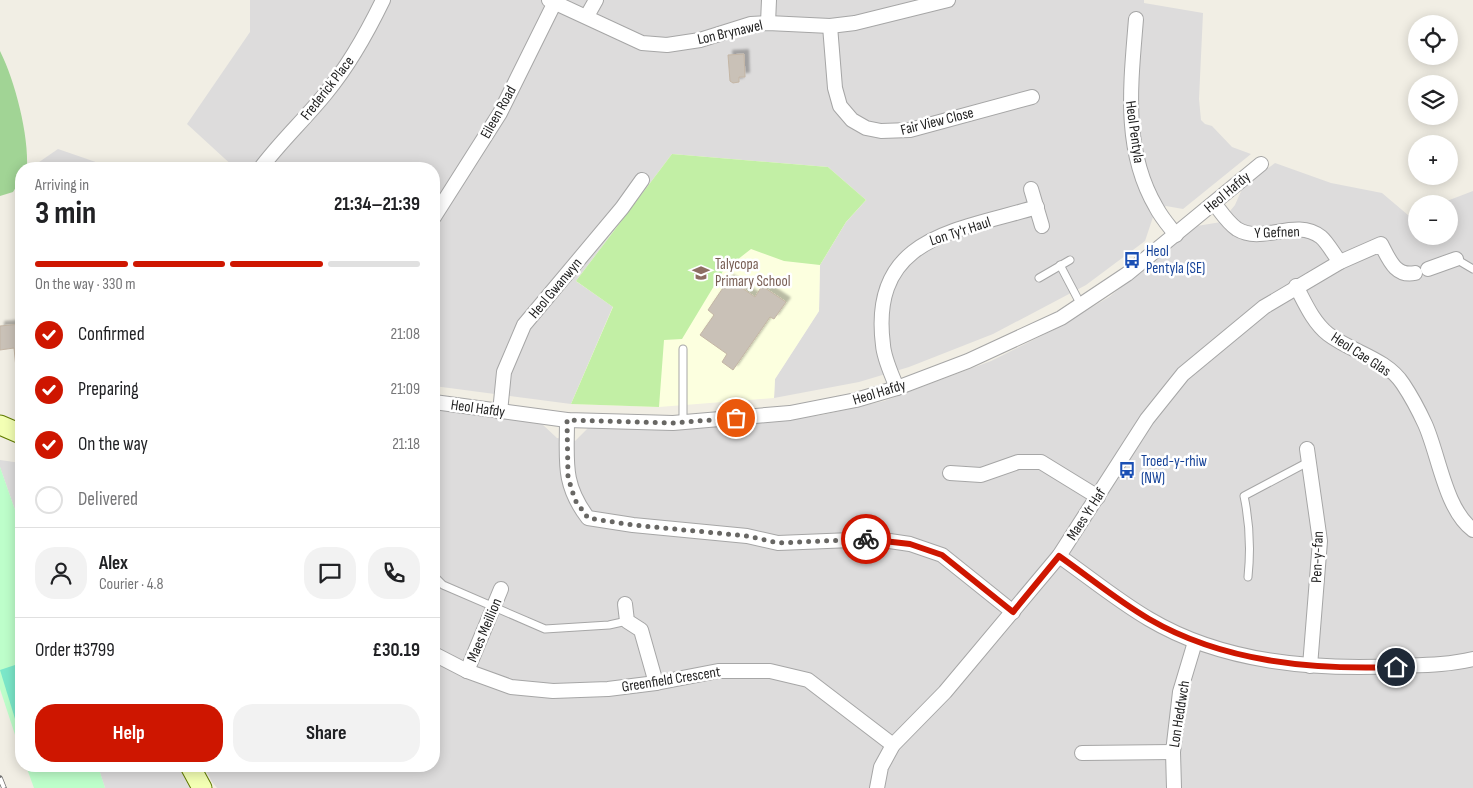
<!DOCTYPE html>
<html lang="en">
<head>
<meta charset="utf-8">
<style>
  body { margin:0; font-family:"Sofia Sans Condensed",sans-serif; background:#f2f2f2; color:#202124; height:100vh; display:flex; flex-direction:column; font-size:19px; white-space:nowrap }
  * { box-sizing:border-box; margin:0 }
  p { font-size:16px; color:#757577 }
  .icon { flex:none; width:28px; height:28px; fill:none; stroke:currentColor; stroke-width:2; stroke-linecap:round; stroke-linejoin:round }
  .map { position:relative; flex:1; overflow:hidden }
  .drawer { position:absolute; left:15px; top:162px; width:425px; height:610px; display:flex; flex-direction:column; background:#fff; border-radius:20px; box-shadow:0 2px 12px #0003 }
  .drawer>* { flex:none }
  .buttons { position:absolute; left:1408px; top:15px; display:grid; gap:10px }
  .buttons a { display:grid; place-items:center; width:50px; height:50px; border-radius:50%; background:#fff; box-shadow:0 2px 12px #0003; font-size:25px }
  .pin { position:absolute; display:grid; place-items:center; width:42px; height:42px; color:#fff; margin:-21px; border:2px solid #fff; border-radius:50%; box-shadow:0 1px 5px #0007 }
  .courier { position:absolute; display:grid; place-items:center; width:50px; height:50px; margin:-25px; border:4px solid #ce1600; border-radius:50%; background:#fff; color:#222; box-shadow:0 1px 6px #0007 }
  .headline em { font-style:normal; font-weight:700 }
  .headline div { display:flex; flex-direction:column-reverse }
  .headline { display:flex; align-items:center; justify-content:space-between; height:85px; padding:0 20px }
  h1 { font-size:32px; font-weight:700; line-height:38px }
  .bar { display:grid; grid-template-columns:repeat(4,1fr); gap:8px 5px; align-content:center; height:60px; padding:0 20px }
  .bar i { height:6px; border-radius:4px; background:#e0e0e0 }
  .bar .current { background:#ce1600 }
  .bar p { grid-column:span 4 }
  .line { display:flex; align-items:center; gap:12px; padding:0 20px; border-top:1px solid #e0e0e0 }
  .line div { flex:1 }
  .round { display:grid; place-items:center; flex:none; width:52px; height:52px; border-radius:20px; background:#f2f2f2 }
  ol { padding:0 20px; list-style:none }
  li { display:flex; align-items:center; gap:15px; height:55px }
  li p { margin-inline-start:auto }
  li .icon { padding:5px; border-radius:50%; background:#ce1600; color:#fff; stroke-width:4 }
  li:last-child { color:#757577 }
  li i { width:28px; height:28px; border:2px solid #e0e0e0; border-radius:50% }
  .cta { display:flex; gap:10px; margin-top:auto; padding:10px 20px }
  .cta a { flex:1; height:58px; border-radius:20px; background:#ce1600; color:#fff; font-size:20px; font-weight:700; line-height:58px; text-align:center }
  .cta a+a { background:#f2f2f2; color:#202124 }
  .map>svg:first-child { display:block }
  .residential { fill:#dddcdc }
  .education { fill:#fcffdf }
  .grass { fill:#c2efa5 }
  .forest { fill:#a1d495 }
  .park { fill:#bdfeca }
  .pitch { fill:#7be7c9 }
  .building { fill:#c9c1b7; stroke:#c4b6a5; filter:url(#shadow) }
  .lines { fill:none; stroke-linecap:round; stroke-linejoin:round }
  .lane-casing { stroke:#a6a6a6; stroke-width:9 }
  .street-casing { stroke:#a6a6a6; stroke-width:16 }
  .secondary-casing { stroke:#617c00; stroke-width:21 }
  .lane { stroke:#fff; stroke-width:7 }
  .street { stroke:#fff; stroke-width:14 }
  .secondary { stroke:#f3ffb4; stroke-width:19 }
  .rail-casing { stroke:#6d6d6d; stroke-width:5.5 }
  .rail { stroke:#fff; stroke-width:4; stroke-dasharray:11; stroke-linecap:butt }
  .done { stroke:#686764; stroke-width:5; stroke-dasharray:0 9 }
  .route { stroke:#ce1600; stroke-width:6 }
  .labels { text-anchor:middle; stroke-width:5; stroke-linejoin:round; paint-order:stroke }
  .street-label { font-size:15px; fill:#1f1f1f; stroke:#fff }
  .transit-label { font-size:15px; fill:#164399; stroke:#fff; text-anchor:start }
  .education-label { font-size:15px; fill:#785e54; stroke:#fff; text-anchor:start }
</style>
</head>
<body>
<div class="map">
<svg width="1473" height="788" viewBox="0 0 1473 788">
  <defs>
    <filter id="shadow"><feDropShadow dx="4.5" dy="-4.5" stdDeviation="1" flood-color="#0004"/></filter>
  </defs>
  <rect width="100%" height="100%" fill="#f1eee4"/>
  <g class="residential">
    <path d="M250 0H1144V3L1203 13 1199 99 1201 120 1205 124 1212 126 1232 147 1251 154 1183 209 1166 206 1153 217 1145 241 1086 285 993 334 909 367 859 382 774 398 775 379 819 311 820 265 846 222 866 200 577 282 613 306 571 404 434 386V169H236L187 124 250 32Z"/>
    <path d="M58 149 116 169H29Z"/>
    <path d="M1275 163 1331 183 1382 193 1408 215 1416 212V236H1449V204H1439L1473 191V788H217L212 782 204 766H434V409L542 424 557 438 575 441 588 428 686 429 767 422 822 415 884 401 991 361 1053 330 1109 297 1197 226 1221 222 1235 205 1243 187Z"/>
    <path d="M0 460 21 463V527L0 467Z"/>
    <path d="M98 766H180L193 788H105Z"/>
  </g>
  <path class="education" d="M672 154 828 167 866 200 846 222 820 265 819 311 775 379 774 398 659 407 571 404 613 307 576 281Z"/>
  <path class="grass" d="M672 154 828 167 866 200 846 222 820 265 784 261 751 249 723 271 682 339 664 340 659 407 571 404 613 307 576 281Z"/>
  <path class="forest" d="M0 51C15 81 29 135 27 169H21V179L13 192 0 196Z"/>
  <g class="park">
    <path d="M0 467 21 527V753L0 689Z"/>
    <path d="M26 766H98L105 788H34Z"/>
  </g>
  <path class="pitch" d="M21 663V735H20L0 670Z"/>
  <g class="building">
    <path d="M744 54 745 77H739V82L733 83 730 81 728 55Z"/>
    <path d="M729 279 755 297 762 286 786 302 774 319 770 317 733 370 722 362 727 354 700 335 714 315 708 310Z"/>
    <path d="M21 324V367L16 368 14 348 0 350V326Z"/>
  </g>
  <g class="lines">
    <g class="lane-casing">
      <g id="lane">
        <path d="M1456 259 1473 269"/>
        <path d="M1060 265 1081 305"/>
        <path d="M1039 278 1070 260"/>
        <path d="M683 422V349"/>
        <path d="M434 576 443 585 545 629 609 625 627 621"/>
        <path d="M1248 577C1251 548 1250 524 1244 496L1310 461"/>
      </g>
    </g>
    <g class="street-casing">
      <g id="street">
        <path d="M549 0 642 43 667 45 700 40 751 24 768 23 830 26 855 23 948 0"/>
        <path d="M587 16 596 0"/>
        <path d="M1136 19C1131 82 1122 149 1156 207 1161 217 1169 226 1176 235"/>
        <path d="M768 23 769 0"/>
        <path d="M830 26 835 88 840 106 852 120 866 128 881 131 910 130 1032 97"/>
        <path d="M260 169C280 142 305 119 326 93 350 64 367 33 383 0"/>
        <path d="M1031 189 1042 226"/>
        <path d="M1214 203C1221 212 1228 223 1237 229 1263 245 1295 217 1321 237 1328 243 1334 255 1340 262"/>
        <path d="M434 217 500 113 555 2"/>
        <path d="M1428 269 1456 259"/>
        <path d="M1296 286C1305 303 1313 322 1328 334 1351 352 1386 358 1403 384 1411 396 1419 411 1425 424 1439 455 1445 509 1473 530"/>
        <path d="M897 388C892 375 884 359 883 345 869 236 957 231 1037 207"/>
        <path d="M434 402 567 420 673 423 790 413 856 400 897 388 968 361 1061 318 1127 274 1261 164"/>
        <path d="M500 412 504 372 524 325 622 208 642 180"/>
        <path d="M567 420C567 461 562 484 588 518L633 525 747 536 778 543 876 539 910 544 942 555 1013 612"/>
        <path d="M1307 449 1320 541 1310 666"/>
        <path d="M950 473 981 475 1018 462H1041L1098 497"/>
        <path d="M1059 556C1089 577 1118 601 1149 619 1223 663 1314 670 1398 666 1423 665 1448 665 1473 659"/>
        <path d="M625 604 627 621 641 630 656 683"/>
        <path d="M434 654 467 671 511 687 553 691 608 689 656 683 718 671H770L808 680 893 745"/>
        <path d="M467 671 501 589"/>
        <path d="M1082 753 1173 752"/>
        <path d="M877 788 881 767 893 745 945 692 1059 556 1147 419 1183 374 1264 307 1340 262 1381 244C1389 259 1395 277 1415 273"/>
        <path d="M1174 788 1173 752 1180 692 1195 642"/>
      </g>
    </g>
    <g class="secondary-casing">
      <g id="secondary">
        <path d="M0 425 21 434"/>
        <path d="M190 766 202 788"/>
      </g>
    </g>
    <use href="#lane" class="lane"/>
    <use href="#street" class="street"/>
    <use href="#secondary" class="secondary"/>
    <g class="rail-casing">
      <path id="rail" d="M0 778 4 788"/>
    </g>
    <use href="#rail" class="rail"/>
  </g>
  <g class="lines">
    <path class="done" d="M736 418 673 423 567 420 568 477 575 500 588 518 633 525 747 536 778 543 866 539"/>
    <path class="route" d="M866 539 910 544 942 555 1013 612 1059 556C1089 577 1118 601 1149 619 1223 662 1312 670 1396 667"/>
  </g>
  <defs>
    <g id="bus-bare" transform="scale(1.35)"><path d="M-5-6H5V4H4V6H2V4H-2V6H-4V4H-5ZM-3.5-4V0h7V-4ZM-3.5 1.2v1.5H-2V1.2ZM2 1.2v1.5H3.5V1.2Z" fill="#1a4fb4" stroke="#fff" stroke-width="2.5" paint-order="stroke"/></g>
    <g id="school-bare" transform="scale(1.35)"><path d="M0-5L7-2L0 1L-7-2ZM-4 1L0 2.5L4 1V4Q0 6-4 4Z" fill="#8d6e63" stroke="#fff" stroke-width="2.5" paint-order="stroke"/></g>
  </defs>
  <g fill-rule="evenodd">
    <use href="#bus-bare" x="1132" y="260"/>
    <use href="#school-bare" x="701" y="273"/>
    <use href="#bus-bare" x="1127" y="470"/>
  </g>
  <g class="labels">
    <g class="street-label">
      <text transform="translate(730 32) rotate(-13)" y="5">Lon Brynawel</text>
      <text transform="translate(327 88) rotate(-52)" y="5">Frederick Place</text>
      <text transform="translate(498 112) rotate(-61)" y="5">Eileen Road</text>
      <text transform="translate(937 121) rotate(-14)" y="5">Fair View Close</text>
      <text transform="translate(1135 132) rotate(82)" y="5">Heol Pentyla</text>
      <text transform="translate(1227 192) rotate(-40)" y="5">Heol Hafdy</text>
      <text transform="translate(960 231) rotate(-18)" y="5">Lon Ty'r Haul</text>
      <text transform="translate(1277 232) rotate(-2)" y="5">Y Gefnen</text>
      <text transform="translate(555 288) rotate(-50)" y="5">Heol Gwanwyn</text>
      <text transform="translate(1361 354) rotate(33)" y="5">Heol Cae Glas</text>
      <text transform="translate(879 392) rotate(-17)" y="5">Heol Hafdy</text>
      <text transform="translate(478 408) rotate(8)" y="5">Heol Hafdy</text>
      <text transform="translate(1086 514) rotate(-57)" y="5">Maes Yr Haf</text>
      <text transform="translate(1317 557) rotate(-88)" y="5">Pen-y-fan</text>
      <text transform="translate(484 630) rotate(-67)" y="5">Maes Meillion</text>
      <text transform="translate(671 679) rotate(-9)" y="5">Greenfield Crescent</text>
      <text transform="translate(1179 714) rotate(-81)" y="5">Lon Heddwch</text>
    </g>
    <g class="transit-label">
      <text x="1146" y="256">Heol<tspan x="1146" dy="17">Pentyla (SE)</tspan></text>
      <text x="1141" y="466">Troed-y-rhiw<tspan x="1141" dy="17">(NW)</tspan></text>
    </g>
    <g class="education-label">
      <text x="715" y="269">Talycopa<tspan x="715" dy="17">Primary School</tspan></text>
    </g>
  </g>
</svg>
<div class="buttons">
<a><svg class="icon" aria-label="locate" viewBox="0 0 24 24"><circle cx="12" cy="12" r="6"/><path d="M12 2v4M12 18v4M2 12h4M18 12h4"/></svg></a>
<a><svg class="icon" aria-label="layers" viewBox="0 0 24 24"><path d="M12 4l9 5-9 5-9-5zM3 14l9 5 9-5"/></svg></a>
<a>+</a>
<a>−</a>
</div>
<div class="pin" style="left:736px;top:418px;background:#ea580c"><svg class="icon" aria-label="bag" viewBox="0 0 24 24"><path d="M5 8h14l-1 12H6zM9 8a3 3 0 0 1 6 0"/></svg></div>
<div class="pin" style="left:1396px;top:667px;background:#1f2937"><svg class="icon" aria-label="home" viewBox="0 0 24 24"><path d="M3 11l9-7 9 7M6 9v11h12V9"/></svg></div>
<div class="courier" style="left:866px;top:539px"><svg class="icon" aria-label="bike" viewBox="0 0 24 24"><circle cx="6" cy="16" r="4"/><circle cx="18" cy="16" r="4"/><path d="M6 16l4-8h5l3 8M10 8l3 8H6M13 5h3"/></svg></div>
<section class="drawer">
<div class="headline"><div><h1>3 min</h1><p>Arriving in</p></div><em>21:34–21:39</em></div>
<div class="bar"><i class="current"></i><i class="current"></i><i class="current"></i><i></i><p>On the way · 330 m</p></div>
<ol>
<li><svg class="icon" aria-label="check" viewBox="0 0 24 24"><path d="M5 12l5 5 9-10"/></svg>Confirmed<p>21:08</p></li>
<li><svg class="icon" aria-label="check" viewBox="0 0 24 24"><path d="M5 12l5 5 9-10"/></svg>Preparing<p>21:09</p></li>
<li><svg class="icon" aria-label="check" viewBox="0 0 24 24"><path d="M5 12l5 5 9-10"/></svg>On the way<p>21:18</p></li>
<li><i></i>Delivered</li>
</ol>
<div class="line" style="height:90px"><a class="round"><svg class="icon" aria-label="person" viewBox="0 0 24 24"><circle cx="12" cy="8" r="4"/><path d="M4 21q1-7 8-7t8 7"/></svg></a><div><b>Alex</b><p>Courier · 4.8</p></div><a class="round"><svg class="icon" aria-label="chat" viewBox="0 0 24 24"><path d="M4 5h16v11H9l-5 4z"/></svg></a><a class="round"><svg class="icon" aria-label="phone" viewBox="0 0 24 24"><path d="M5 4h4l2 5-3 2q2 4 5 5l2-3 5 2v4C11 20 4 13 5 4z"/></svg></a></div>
<div class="line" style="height:65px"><div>Order #3799</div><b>£30.19</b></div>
<div class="cta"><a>Help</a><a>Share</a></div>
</section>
</div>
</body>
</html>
